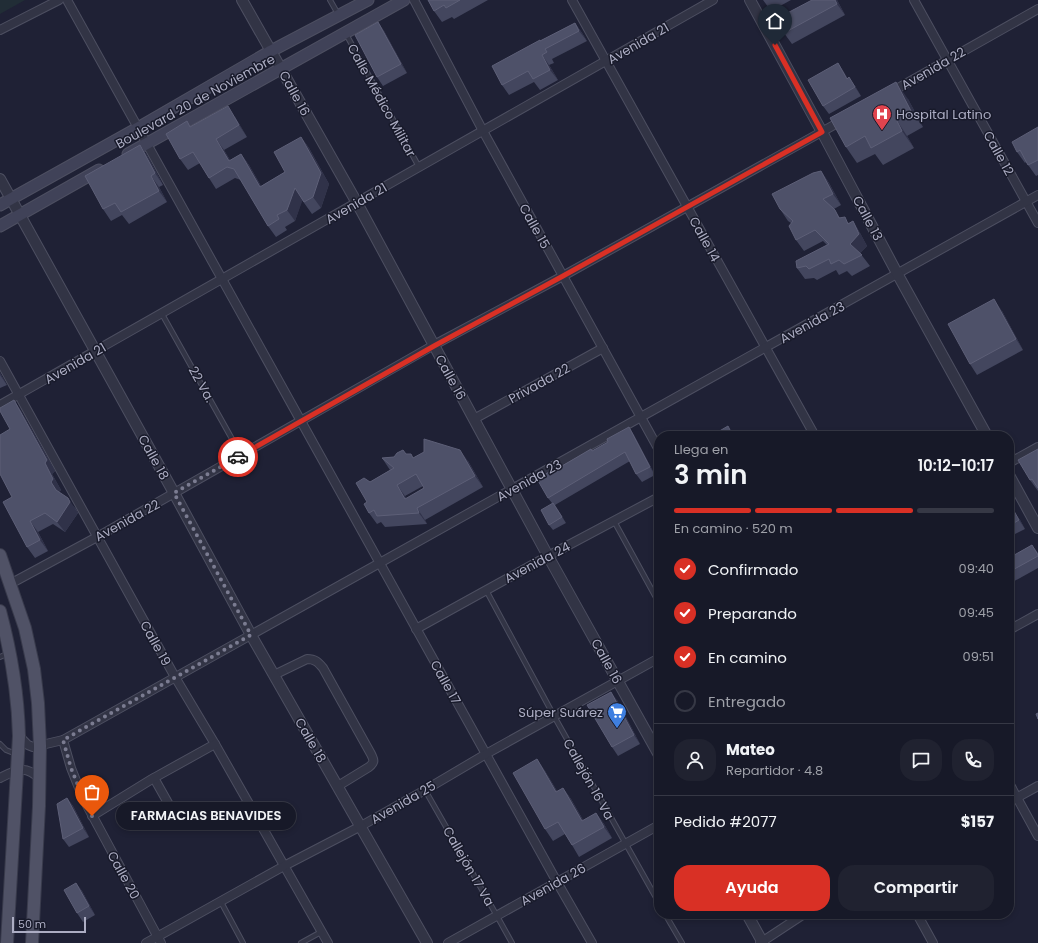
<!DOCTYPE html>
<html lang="es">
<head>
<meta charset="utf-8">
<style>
  body { margin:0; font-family:Poppins,sans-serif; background:#202230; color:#f1f3f6; height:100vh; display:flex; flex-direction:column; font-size:15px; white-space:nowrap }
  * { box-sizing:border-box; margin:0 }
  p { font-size:13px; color:#9ea0a8 }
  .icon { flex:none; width:22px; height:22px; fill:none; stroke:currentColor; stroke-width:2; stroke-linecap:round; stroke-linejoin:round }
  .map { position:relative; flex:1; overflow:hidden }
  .sheet { position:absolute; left:654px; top:431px; width:360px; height:488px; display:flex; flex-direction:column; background:#171928; border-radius:16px; box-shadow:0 2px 6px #0003,0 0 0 1px #363845 }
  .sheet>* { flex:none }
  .scale { position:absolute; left:12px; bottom:10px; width:74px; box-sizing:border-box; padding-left:4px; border:2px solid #acadc3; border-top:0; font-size:11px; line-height:14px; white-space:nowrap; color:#acadc3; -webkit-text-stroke:3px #181a2a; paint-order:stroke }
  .pin { position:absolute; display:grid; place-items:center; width:34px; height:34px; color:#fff; margin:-41px -17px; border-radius:50% 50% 50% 0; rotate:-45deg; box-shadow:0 0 4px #0007 }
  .pin .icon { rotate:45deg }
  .courier { position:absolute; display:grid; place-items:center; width:40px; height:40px; margin:-20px; border:3px solid #d93025; border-radius:50%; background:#fff; color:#222; box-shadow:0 1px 5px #0007 }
  .bubble { position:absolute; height:28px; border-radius:14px; background:#171928; box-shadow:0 2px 6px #0003,0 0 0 1px #363845; font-size:13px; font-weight:600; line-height:28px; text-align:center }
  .headline em { font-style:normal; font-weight:600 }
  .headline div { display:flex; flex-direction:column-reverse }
  .headline { display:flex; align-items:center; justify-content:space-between; height:68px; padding:0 20px }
  h1 { font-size:26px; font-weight:600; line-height:30px }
  .bar { display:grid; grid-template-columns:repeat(4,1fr); gap:6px 4px; align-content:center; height:48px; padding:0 20px }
  .bar i { height:5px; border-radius:3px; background:#363845 }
  .bar .selected { background:#d93025 }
  .bar p { grid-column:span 4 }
  .line { display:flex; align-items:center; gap:10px; padding:0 20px; border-top:1px solid #363845 }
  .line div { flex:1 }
  .round { display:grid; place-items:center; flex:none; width:42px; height:42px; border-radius:16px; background:#202230 }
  ol { padding:0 20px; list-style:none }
  li { display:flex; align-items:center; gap:12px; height:44px }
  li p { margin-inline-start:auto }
  li .icon { padding:4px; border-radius:50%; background:#d93025; color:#fff; stroke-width:4 }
  li:last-child { color:#9ea0a8 }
  li i { width:22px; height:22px; border:2px solid #363845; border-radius:50% }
  .button { display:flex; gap:8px; margin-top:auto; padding:8px 20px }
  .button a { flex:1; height:46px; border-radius:16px; background:#d93025; color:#fff; font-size:16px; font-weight:600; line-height:46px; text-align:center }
  .button a+a { background:#202230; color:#f1f3f6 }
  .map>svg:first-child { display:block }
  .green { fill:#212d36 }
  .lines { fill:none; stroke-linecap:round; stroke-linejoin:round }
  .service-casing { stroke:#4d4f61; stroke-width:6 }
  .minor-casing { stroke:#4d4f61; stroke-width:10 }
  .tertiary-casing { stroke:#4d4f61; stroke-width:12 }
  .secondary-casing { stroke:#4d4f61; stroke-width:13 }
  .primary-casing { stroke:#393b4c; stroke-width:14 }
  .service { stroke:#323445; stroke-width:4 }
  .minor { stroke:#323445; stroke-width:8 }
  .tertiary { stroke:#323445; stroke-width:10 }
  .secondary { stroke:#404258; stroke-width:11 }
  .primary { stroke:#505266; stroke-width:12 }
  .wall { fill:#43465e; fill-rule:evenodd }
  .shaded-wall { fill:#303249 }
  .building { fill:#4e5169; stroke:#5d5f77; fill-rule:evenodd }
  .done { stroke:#7b7c91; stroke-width:4; stroke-dasharray:0 7.2 }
  .route { stroke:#d93025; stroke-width:5 }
  .labels { text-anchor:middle; stroke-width:3; stroke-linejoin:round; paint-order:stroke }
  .street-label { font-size:13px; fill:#acadc3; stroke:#181a2a }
  .poi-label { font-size:13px; fill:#acadc3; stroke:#181a2a; text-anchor:start }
</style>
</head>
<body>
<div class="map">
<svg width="1038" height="943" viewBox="0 0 1038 943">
  <rect width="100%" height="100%" fill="#1f2135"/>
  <path class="green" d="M0 0H25L0 14Z"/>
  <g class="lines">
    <g class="service-casing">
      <g id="service">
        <path d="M330 0 338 14"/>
        <path d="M346 34 419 167"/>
        <path d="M162 314 241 455"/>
        <path d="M614 521 659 603"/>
        <path d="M486 590 554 716 659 903"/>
        <path d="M0 657 9 653"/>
        <path d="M0 744 6 750 16 754"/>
        <path d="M425 790 497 916 512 943"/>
        <path d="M221 902 243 943"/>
        <path d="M665 914 682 943"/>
        <path d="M301 943 321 932"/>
      </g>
    </g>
    <g class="minor-casing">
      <g id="minor">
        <path d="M67 0 557 882 592 943"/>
        <path d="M414 0 483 131 659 450"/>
        <path d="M572 0 815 436"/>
        <path d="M914 0 1038 223"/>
        <path d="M0 30 59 0"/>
        <path d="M891 92 1038 9"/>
        <path d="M0 361 175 677 215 744 328 943"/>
        <path d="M0 405 713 0"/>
        <path d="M474 419 603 348"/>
        <path d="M1009 463 1038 447"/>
        <path d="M10 584 97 537 434 345 563 276 843 120"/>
        <path d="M416 629 548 556 659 497"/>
        <path d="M1009 630 1038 614"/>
        <path d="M274 675 307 659C315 659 318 662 323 668L371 754C374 760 375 762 369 767L338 786"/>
        <path d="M19 736 28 745 33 747 63 740 1038 195"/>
        <path d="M63 740 71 768 83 798 161 943"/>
        <path d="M0 778C16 770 25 764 40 779"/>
        <path d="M154 778 181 826"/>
        <path d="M1009 783 1038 836"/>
        <path d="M1009 802 1038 786"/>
        <path d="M92 816 152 779 215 744"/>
        <path d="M917 914 933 943"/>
        <path d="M146 943 284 866 361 826 425 790 486 754 659 658"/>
        <path d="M448 943 659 825"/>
        <path d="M760 943 804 914"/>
      </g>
    </g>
    <g class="tertiary-casing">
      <g id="tertiary">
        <path d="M242 0 357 203 548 556 659 755"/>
        <path d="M750 0 822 132 898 275 987 436"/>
        <path d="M0 179 174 493 251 635 427 943"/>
        <path d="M1009 475 1038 528"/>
        <path d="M747 914 763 943"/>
      </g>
    </g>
    <g class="secondary-casing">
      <g id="secondary">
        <path d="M128 154 404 0"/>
        <path d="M0 205 138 128 271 51 368 0"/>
        <path d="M0 226 99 170"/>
      </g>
    </g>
    <g class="primary-casing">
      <g id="primary">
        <path d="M0 555 25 628 34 669 38 703 40 746 39 806 32 943"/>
        <path d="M0 611C11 652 18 694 19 736L7 943"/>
      </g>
    </g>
    <use href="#service" class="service"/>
    <use href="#minor" class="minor"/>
    <use href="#tertiary" class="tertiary"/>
    <use href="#secondary" class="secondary"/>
    <use href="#primary" class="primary"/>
  </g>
  <g class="wall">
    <path d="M428 0H488L454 19 452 17 442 22 434 11Z"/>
    <path d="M763 0H791L771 11Z"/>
    <path d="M812 0H837L845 15 792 44 784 33Z"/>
    <path d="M378 22 384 31 407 73 383 86 377 77Z"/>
    <path d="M575 23 582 33 587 41 552 59 554 63 549 65 558 80 540 90 534 82 509 95 502 85 540 41Z"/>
    <path d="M838 63 847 78 855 86 861 96 829 114 823 106Z"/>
    <path d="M908 99 923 127 907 136 914 148 883 165 875 154 857 163 846 147Z"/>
    <path d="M235 117 247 137 224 150 230 160 241 154 249 165 261 186 285 172 301 137 309 148 329 184 321 208 312 214 302 200 295 221 285 227 287 230 276 237 268 226 241 180 235 178 216 189 209 178 200 163 188 170 180 159 187 121 190 127Z"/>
    <path d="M1038 127V175L1036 176 1026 162 1025 163 1017 152Z"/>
    <path d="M140 145 148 157 163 185 159 187 167 202 129 224 122 215 111 221 103 209Z"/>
    <path d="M821 171 829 183 841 205 834 209 840 218 849 223 853 221 860 233 867 246 860 253 870 266 852 276 847 271 839 275 836 270 817 280 814 278 805 279 797 268 827 245 823 241 804 251 796 240 791 223 788 221 780 209Z"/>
    <path d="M1002 311 1023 350 977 375 970 364Z"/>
    <path d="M0 373 7 385 0 388Z"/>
    <path d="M14 400 21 411 55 471 52 474 61 490 59 492 76 509 78 513 65 532 53 524 38 532 48 551 35 558 27 547 12 497 10 429Z"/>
    <path d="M629 427 634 435 655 475 642 482 636 474 630 461 555 505 566 523 553 530 549 525 552 503 548 498 550 473 592 451 608 442Z"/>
    <path d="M1038 449V491L1030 480Z"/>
    <path d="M406 454 413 458 468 461 483 487 425 520 427 524 385 527 381 522 377 524 369 513 367 502 370 482 390 470 382 458 394 457ZM423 486 424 488 406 499 405 496Z"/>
    <path d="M1009 514 1020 520 1025 529 1015 534 1010 527H1009Z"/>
    <path d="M1032 545 1038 553V568L1009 584V558Z"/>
    <path d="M617 700 640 744 618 756 612 747Z"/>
    <path d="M537 759 545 771 557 791 563 788 571 799 583 820 596 813 604 824 612 838 579 857 572 845 565 834 553 841 545 829Z"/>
    <path d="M67 798 73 806 89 837 69 847 63 839Z"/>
    <path d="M76 883 82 891 95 915 83 922 77 913Z"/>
  </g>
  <g class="shaded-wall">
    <path d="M835 0H837L845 15 837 4Z"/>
    <path d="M378 22 384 31 407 73 401 64Z"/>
    <path d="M575 23 582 33 587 41 579 31Z"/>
    <path d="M542 55 549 65 558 80 550 70Z"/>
    <path d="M838 63 844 72 853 87 847 79Z"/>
    <path d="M849 77 855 86 861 96 855 87Z"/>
    <path d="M896 82 908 99 923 127 911 111Z"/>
    <path d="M228 106 235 117 247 137 239 125Z"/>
    <path d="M896 119 907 136 914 148 902 131Z"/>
    <path d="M301 137 309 148 329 184 321 208 313 197Z"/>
    <path d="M216 139 224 150 237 172 229 161Z"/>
    <path d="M140 145 148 157 163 185 155 173Z"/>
    <path d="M241 154 249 165 268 198 260 187Z"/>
    <path d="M821 171 829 183 841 205 833 194Z"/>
    <path d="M151 176 159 187 167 202 159 191Z"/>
    <path d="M295 188 303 199 295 221 287 210Z"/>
    <path d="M853 221 860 233 867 246 858 255 850 244Z"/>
    <path d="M994 299 1002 311 1023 350 1016 339Z"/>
    <path d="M0 373 7 385 0 375Z"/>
    <path d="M14 400 21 411 55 471 52 474 61 490 59 492 56 490 51 482 45 463Z"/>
    <path d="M629 427 634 435 655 475 650 467Z"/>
    <path d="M460 450 468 461 483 487 475 476Z"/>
    <path d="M397 485 405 496 413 511 405 499Z"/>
    <path d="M68 498 78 513 65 532 57 522Z"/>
    <path d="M553 503 557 508 566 523 562 517Z"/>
    <path d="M417 508 425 520 427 524 419 513Z"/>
    <path d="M1014 511 1020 520 1025 529 1019 520Z"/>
    <path d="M30 521 38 532 48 551 40 540Z"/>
    <path d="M611 692 617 700 640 744 634 735Z"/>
    <path d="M537 759 545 771 564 803 556 792Z"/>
    <path d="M563 788 571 799 590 832 582 821Z"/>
    <path d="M67 798 73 806 89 837 83 828Z"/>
    <path d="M596 813 604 824 612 838 604 827Z"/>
    <path d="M76 883 82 891 95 915 89 906Z"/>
  </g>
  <g class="building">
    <path d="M428 0H460L446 8 444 5 434 11Z"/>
    <path d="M812 0H835L837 4 784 33 776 19Z"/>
    <path d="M378 22 401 64 377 77 355 35Z"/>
    <path d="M575 23 579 31 545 49 547 52 542 55 550 70 533 79 528 71 502 85 492 66 540 40V41Z"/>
    <path d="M838 63 847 79 849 77 855 87 823 106 808 80Z"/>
    <path d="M896 82 911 111 896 119 902 131 871 148 865 136 846 147 830 118Z"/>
    <path d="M228 106 239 125 216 139 229 161 241 154 260 187 285 172 274 152 301 137 321 173 313 197 304 202 295 188 287 210 277 215 279 219 268 226 234 169 227 167 209 178 193 152 180 159 166 134 187 121 190 127Z"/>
    <path d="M1038 127V160L1028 165 1020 150 1017 152 1012 142Z"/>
    <path d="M140 145 155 173 151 176 159 191 121 212 115 203 103 209 85 176Z"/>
    <path d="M821 171 833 194 823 199 835 210 839 218 845 217 848 224 853 221 859 234 850 244 862 255 844 264 839 260 831 264 829 259 809 269 806 266 797 268 796 261 829 244 815 230 796 240 789 226 793 221 780 209 772 194 813 173Z"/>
    <path d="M994 299 1016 339 970 364 948 324Z"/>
    <path d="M14 400 47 460 45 463 53 479 51 482 56 490 68 498 70 502 57 522 45 513 30 521 40 540 27 547 3 502 12 497 0 474V435L10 429 0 411V408Z"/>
    <path d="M728 426 733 436H718L716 433Z"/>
    <path d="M629 427 650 467 636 474 625 452 548 498 537 479 549 472 550 473 591 449 592 451 608 442 607 439Z"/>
    <path d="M424 439 460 450 475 476 417 508 419 513 377 516 374 510 369 513 364 504 367 502 356 483 364 478 370 482 394 468 382 458 394 457 397 453 403 450 406 454H411L413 458 424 452ZM416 474 424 488 405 499 397 485Z"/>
    <path d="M1038 449V488L1032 479 1030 480 1018 460Z"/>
    <path d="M553 503 562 517 549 525 541 510Z"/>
    <path d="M1014 511 1019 520 1009 526V514Z"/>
    <path d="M1032 545 1038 555V556L1009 572V558Z"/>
    <path d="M611 692 634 735 612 747 587 705Z"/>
    <path d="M1038 713V719L1036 714Z"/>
    <path d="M537 759 556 792 563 788 582 821 596 813 604 827 572 845 558 822 545 829 513 773Z"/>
    <path d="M67 798 83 828 63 839 57 804Z"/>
    <path d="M76 883 89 906 77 913 64 890Z"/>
  </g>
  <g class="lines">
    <path class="done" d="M92 816 83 798 71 768 63 740 251 635 174 493 238 457"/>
    <path class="route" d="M238 457 434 346 563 276 822 132 775 45"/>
  </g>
  <defs>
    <g id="hospital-pin" transform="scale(1)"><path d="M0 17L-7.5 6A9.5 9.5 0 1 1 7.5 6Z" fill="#e0444e" stroke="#181a2a"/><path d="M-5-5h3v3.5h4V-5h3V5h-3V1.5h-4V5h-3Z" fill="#fff"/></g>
    <g id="supermarket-pin" transform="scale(1)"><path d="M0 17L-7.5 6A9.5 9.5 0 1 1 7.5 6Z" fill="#3f7fe0" stroke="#181a2a"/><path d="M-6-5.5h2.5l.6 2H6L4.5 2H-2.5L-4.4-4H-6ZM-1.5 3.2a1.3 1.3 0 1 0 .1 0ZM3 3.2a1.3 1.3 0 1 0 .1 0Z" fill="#fff"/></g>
  </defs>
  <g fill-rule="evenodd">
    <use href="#hospital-pin" x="882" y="114"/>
    <use href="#supermarket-pin" x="617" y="712"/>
  </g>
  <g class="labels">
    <g class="street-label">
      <text transform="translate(638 43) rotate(-30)" y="5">Avenida 21</text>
      <text transform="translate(933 68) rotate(-30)" y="5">Avenida 22</text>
      <text transform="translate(295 93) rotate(61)" y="5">Calle 16</text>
      <text transform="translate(382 100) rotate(61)" y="5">Calle Médico Militar</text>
      <text transform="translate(195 101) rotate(-29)" y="5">Boulevard 20 de Noviembre</text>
      <text transform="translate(999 153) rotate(61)" y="5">Calle 12</text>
      <text transform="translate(356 203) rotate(-30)" y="5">Avenida 21</text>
      <text transform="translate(868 218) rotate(62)" y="5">Calle 13</text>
      <text transform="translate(535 226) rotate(61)" y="5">Calle 15</text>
      <text transform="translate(705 239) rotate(61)" y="5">Calle 14</text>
      <text transform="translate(812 322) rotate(-29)" y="5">Avenida 23</text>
      <text transform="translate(75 363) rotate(-30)" y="5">Avenida 21</text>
      <text transform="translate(451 377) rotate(61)" y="5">Calle 16</text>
      <text transform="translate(539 383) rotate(-29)" y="5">Privada 22</text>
      <text transform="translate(202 384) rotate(61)" y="5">22 Va.</text>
      <text transform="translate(154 457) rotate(61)" y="5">Calle 18</text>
      <text transform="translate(529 480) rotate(-29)" y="5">Avenida 23</text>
      <text transform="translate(127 520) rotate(-29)" y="5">Avenida 22</text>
      <text transform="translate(537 562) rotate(-28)" y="5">Avenida 24</text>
      <text transform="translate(156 643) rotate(61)" y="5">Calle 19</text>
      <text transform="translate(607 661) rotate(61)" y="5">Calle 16</text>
      <text transform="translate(446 682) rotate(61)" y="5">Calle 17</text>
      <text transform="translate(311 740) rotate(60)" y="5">Calle 18</text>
      <text transform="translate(589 779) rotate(61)" y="5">Callejón 16 Va</text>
      <text transform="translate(403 802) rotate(-30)" y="5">Avenida 25</text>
      <text transform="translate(469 866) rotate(60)" y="5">Callejón 17 Va</text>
      <text transform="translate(124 875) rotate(61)" y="5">Calle 20</text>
      <text transform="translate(553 884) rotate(-29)" y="5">Avenida 26</text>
    </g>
    <g class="poi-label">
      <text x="896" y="119">Hospital Latino</text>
      <text x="603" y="717" text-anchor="end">Súper Suárez</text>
    </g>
  </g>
</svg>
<div class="scale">50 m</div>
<div class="pin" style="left:92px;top:816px;background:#ea580c"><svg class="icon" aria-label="bag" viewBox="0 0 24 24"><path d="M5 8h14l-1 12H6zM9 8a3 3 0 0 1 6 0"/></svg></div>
<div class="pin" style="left:775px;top:45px;background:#1f2937"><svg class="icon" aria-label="home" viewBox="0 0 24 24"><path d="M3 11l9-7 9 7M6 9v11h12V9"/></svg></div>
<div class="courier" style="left:238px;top:457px"><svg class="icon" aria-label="car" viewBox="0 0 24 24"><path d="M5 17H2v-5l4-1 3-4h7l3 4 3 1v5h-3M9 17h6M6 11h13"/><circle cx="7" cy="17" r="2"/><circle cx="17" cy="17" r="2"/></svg></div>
<div class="bubble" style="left:116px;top:802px;width:180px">FARMACIAS BENAVIDES</div>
<section class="sheet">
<div class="headline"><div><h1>3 min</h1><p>Llega en</p></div><em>10:12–10:17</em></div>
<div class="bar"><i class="selected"></i><i class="selected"></i><i class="selected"></i><i></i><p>En camino · 520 m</p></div>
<ol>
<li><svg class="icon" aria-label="check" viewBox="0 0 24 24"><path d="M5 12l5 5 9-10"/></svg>Confirmado<p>09:40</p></li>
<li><svg class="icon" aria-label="check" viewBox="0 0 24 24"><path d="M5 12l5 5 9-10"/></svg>Preparando<p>09:45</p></li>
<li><svg class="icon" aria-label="check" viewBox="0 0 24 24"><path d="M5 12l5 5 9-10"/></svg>En camino<p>09:51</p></li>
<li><i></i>Entregado</li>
</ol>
<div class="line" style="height:72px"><a class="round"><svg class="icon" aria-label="person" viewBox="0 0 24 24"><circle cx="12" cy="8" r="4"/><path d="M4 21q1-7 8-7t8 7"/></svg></a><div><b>Mateo</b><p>Repartidor · 4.8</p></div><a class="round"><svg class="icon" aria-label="chat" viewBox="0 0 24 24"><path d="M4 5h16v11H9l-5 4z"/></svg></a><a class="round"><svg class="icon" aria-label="phone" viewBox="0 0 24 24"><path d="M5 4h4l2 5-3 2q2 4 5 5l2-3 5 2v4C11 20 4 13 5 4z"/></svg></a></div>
<div class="line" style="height:52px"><div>Pedido #2077</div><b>$157</b></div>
<div class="button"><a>Ayuda</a><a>Compartir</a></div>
</section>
</div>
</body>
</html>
